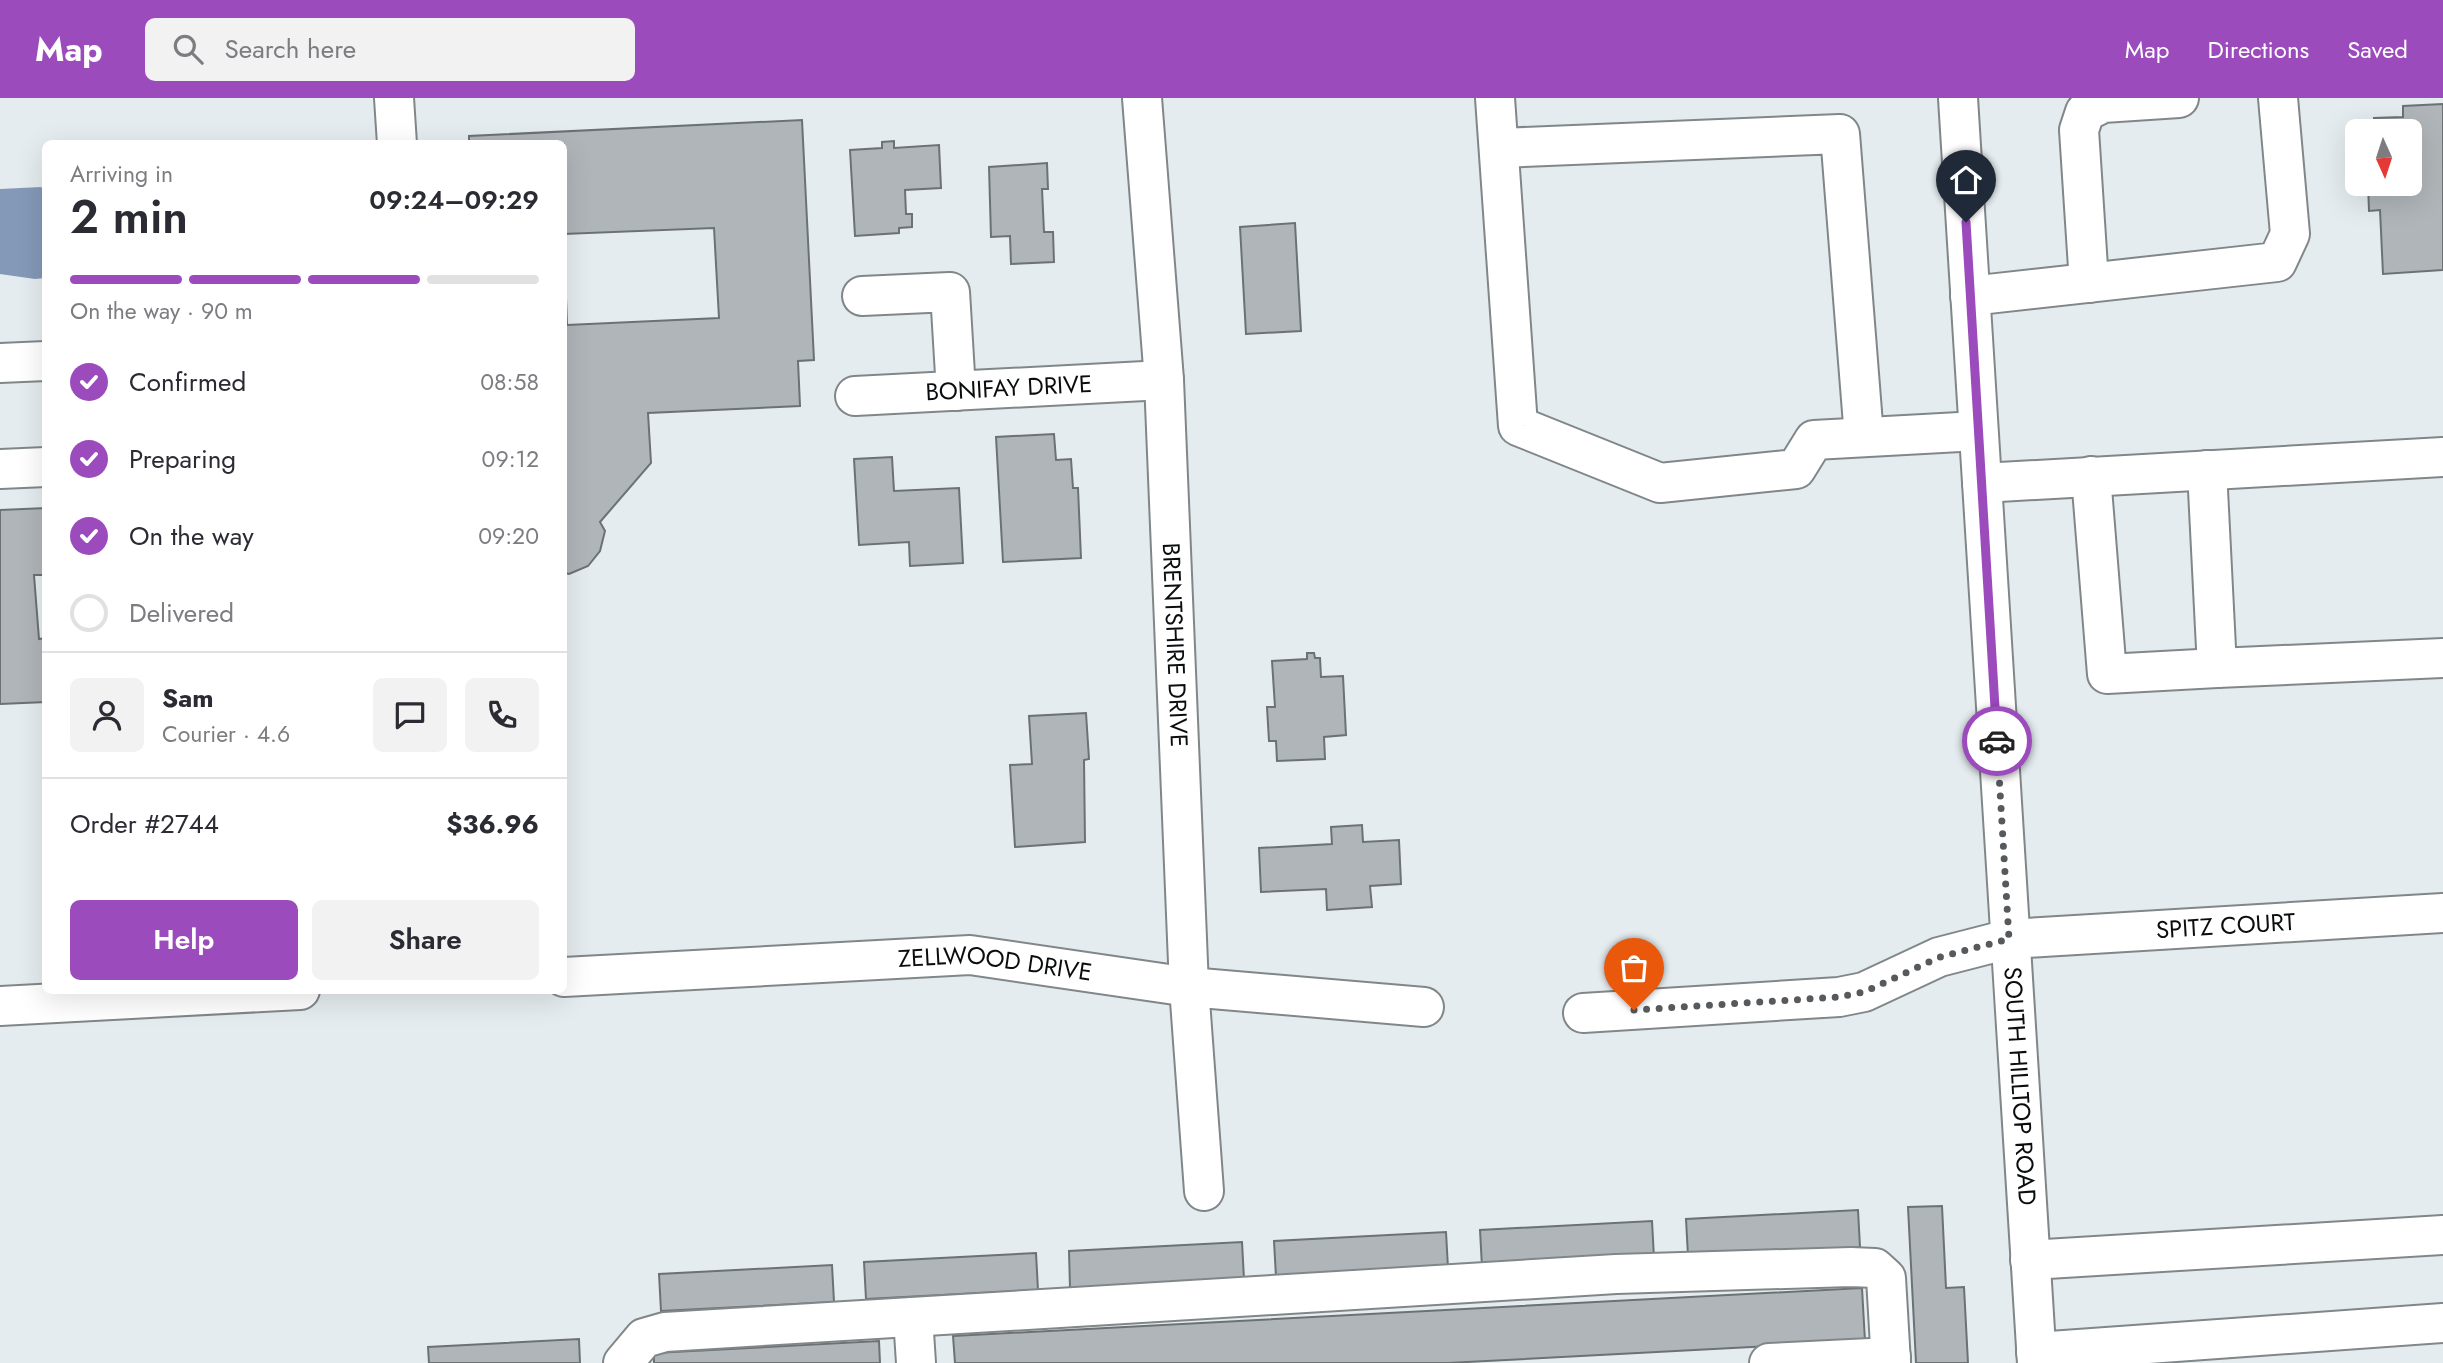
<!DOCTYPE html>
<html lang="en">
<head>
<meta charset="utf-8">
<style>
  body { margin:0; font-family:Jost,sans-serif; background:#f2f2f3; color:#2b2b33; height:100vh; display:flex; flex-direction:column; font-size:26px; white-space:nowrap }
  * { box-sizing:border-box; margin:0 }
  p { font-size:23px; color:#7c7c81 }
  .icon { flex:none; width:38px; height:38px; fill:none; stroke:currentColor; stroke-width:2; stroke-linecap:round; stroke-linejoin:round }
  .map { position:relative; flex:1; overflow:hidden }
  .sheet { position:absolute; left:42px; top:42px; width:525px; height:854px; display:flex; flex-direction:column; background:#fff; border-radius:10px; box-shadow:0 7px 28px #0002 }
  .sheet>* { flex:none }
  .needle { width:46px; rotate:177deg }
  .buttons { position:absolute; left:2345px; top:21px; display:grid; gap:14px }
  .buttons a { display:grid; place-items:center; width:77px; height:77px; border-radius:10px; background:#fff; box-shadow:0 7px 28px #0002; font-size:35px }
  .pin { position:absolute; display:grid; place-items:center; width:60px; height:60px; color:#fff; margin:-72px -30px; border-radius:50% 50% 50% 0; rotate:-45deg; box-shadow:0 0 7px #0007 }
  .pin .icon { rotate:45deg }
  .courier { position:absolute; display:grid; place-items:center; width:70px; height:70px; margin:-35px; border:5px solid #9b4bbc; border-radius:50%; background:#fff; color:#222; box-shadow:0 2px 9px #0007 }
  .overview em { font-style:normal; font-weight:600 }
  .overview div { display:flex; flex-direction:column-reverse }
  .overview { display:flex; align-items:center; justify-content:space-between; height:119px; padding:0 28px }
  h1 { font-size:46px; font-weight:600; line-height:52px }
  .bar { display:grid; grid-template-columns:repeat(4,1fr); gap:10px 7px; align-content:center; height:84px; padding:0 28px }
  .bar i { height:9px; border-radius:5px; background:#e1e1e2 }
  .bar .current { background:#9b4bbc }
  .bar p { grid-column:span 4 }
  .line { display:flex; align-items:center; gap:18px; padding:0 28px; border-top:2px solid #e1e1e2 }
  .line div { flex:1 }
  .round { display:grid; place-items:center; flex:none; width:74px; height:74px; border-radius:10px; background:#f2f2f3 }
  ol { padding:0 28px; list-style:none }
  li { display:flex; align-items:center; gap:21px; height:77px }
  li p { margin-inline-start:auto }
  li .icon { padding:7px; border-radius:50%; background:#9b4bbc; color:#fff; stroke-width:4 }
  li:last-child { color:#7c7c81 }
  li i { width:38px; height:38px; border:4px solid #e1e1e2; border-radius:50% }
  .primary-button { display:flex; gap:14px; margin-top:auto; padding:14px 28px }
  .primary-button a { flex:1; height:80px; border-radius:10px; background:#9b4bbc; color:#fff; font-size:28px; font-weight:600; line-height:80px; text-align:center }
  .primary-button a+a { background:#f2f2f3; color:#2b2b33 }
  header { display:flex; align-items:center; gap:42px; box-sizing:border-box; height:98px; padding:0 35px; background:#9b4bbc; color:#fff }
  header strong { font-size:33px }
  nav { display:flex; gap:38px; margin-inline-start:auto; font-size:24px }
  .search { width:490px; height:63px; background:#f2f2f3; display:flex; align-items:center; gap:18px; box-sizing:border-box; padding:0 24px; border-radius:10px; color:#7c7c81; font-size:26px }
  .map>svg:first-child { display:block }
  .water { fill:#8498b8 }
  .building { fill:#b0b5b9; stroke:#6c7174; stroke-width:2 }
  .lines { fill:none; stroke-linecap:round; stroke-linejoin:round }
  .minor-casing { stroke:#818789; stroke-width:42 }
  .minor { stroke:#fff; stroke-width:38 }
  .done { stroke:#575a5c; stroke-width:7; stroke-dasharray:0 12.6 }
  .route { stroke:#9b4bbc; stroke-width:9 }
  .labels { text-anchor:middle; stroke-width:7; stroke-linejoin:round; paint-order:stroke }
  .street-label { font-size:24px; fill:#0a0c0d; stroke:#e5ecef }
</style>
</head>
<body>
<header>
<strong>Map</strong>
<div class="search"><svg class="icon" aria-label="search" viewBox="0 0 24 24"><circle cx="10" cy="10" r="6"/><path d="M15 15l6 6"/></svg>Search here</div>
<nav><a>Map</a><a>Directions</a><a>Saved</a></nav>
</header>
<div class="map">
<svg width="2443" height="1265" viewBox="0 0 2443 1265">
  <rect width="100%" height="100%" fill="#e5ecef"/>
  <path class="water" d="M41 89 45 93V180L35 181 0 176V91Z"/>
  <g class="building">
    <path d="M2443 6V172L2383 176 2380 112 2369 113 2368 86H2410V33H2375L2374 20 2403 19V8Z"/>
    <path d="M802 22 814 262 798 263 800 308 648 315 651 365 600 424 605 433 600 453 588 468 569 476 564 475V144L567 227 719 220 714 130 564 136V46H469V38Z"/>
    <path d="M894 43V50L939 47 941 90 905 92 906 116H912V129L899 130V135L855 138 850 52 882 50V44Z"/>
    <path d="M1047 65 1048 91H1042L1044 134H1053L1054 164 1011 166 1010 138 991 139 989 69Z"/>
    <path d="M1295 125 1301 233 1246 236 1240 129Z"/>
    <path d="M1054 336 1056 362 1071 361 1073 390H1078L1081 460 1003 464 996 339Z"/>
    <path d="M892 359 894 393 959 390 963 465 910 468 909 444 859 447 854 361Z"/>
    <path d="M46 410V477H34L39 541 46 540V604L0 606V412Z"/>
    <path d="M1307 555H1314L1315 560H1320L1321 579 1343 578 1346 637 1324 639 1325 661 1277 663 1276 643H1269L1267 609H1275L1272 563 1307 561Z"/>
    <path d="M1086 615 1089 661 1084 662 1085 744 1015 749 1010 667 1032 666 1029 618Z"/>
    <path d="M1362 727 1363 744 1399 742 1401 786 1370 788 1372 809 1327 812 1326 791 1261 794 1259 750 1332 746 1331 729Z"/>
    <path d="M1942 1108 1946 1190 1964 1189 1968 1265H1916L1908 1109Z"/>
    <path d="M1858 1112 1860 1149 1688 1158 1686 1121Z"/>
    <path d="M1652 1123 1654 1160 1482 1169 1480 1132Z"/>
    <path d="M1446 1134 1448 1170 1276 1179 1274 1143Z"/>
    <path d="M1242 1144 1244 1181 1070 1190 1069 1153Z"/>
    <path d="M1036 1155 1038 1192 866 1201 864 1164Z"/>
    <path d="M832 1167 834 1204 661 1213 659 1176Z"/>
    <path d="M1862 1190 1865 1243 1448 1265H955L953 1238Z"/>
    <path d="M579 1241 580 1265H429L428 1249Z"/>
    <path d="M879 1243 880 1265H654V1255Z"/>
  </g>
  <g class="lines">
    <g class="minor-casing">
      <g id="minor">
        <path d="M394 0 397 46"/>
        <path id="s1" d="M1142 0 1164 282 1189 889 1204 1093"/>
        <path d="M1495 0 1518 328 1660 385 1796 371 1814 342 1978 333"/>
        <path id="s2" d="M1958 0 2037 1265"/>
        <path d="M1499 50 1840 36 1864 339"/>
        <path d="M2089 185 2079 32 2085 14 2103 5 2179 0"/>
        <path d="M862 198 950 194 956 293"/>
        <path d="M1970 198 2277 164 2290 136 2278 0"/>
        <path d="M0 265 46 263"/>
        <path id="s3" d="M855 298 1164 282"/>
        <path d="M0 371 46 369"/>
        <path d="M2207 372 2217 570 2443 560"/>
        <path d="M2091 378 2107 576 2217 570"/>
        <path d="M1982 385 2443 359"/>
        <path id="s4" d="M564 879 970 857 1189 889 1424 909"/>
        <path d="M0 908 300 892"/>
        <path id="s5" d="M1583 915 1839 899 1864 894 1939 859 2009 841 2443 815"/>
        <path d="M2030 1162 2443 1137"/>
        <path d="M913 1219 916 1265"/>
        <path d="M2036 1254 2443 1225"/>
        <path d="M623 1265 644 1240 665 1234 1616 1176 1851 1169 1875 1170 1886 1180 1891 1265"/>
        <path d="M1769 1265 1891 1259"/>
      </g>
    </g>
    <use href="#minor" class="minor"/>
  </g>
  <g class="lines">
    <path class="done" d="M1634 912 1839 899 1864 894 1940 859 2009 841 1997 643"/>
    <path class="route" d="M1966 124 1997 643"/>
  </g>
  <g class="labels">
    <g class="street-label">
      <text dy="8" stroke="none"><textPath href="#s3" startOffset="154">BONIFAY DRIVE</textPath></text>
      <text dy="8" stroke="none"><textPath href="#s1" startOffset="548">BRENTSHIRE DRIVE</textPath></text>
      <text dy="8" stroke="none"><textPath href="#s5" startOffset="654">SPITZ COURT</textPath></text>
      <text dy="8" stroke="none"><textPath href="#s4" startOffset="432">ZELLWOOD DRIVE</textPath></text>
      <text dy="8" stroke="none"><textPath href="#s2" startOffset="990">SOUTH HILLTOP ROAD</textPath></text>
    </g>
  </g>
</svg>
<div class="buttons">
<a><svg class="needle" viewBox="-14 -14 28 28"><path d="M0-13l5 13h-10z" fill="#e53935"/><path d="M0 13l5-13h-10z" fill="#7c7c81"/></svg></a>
</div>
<div class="pin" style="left:1634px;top:912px;background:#ea580c"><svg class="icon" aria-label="bag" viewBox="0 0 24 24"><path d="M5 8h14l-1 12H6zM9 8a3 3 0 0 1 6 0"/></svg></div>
<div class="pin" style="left:1966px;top:124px;background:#1f2937"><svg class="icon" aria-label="home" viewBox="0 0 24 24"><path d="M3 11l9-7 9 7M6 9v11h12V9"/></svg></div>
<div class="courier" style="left:1997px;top:643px"><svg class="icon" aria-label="car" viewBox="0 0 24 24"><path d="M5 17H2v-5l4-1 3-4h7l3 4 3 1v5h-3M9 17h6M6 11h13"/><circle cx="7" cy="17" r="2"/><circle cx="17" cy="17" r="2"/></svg></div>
<section class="sheet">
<div class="overview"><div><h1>2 min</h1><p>Arriving in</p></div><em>09:24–09:29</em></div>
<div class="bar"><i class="current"></i><i class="current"></i><i class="current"></i><i></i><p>On the way · 90 m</p></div>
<ol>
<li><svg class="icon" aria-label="check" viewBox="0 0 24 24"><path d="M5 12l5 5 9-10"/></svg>Confirmed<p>08:58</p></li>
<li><svg class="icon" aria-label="check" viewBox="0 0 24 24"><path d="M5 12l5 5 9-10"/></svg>Preparing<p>09:12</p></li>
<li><svg class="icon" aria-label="check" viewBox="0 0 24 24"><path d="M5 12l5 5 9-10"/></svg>On the way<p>09:20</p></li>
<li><i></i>Delivered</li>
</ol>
<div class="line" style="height:126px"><a class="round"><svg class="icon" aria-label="person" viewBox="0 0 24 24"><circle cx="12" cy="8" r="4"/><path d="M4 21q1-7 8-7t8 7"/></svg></a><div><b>Sam</b><p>Courier · 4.6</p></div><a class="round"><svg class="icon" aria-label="chat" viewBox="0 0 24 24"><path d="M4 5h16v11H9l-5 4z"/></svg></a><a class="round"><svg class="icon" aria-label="phone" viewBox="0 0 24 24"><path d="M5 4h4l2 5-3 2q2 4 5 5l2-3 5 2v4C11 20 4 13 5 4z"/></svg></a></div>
<div class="line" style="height:91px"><div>Order #2744</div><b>$36.96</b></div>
<div class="primary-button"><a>Help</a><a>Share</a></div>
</section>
</div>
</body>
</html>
